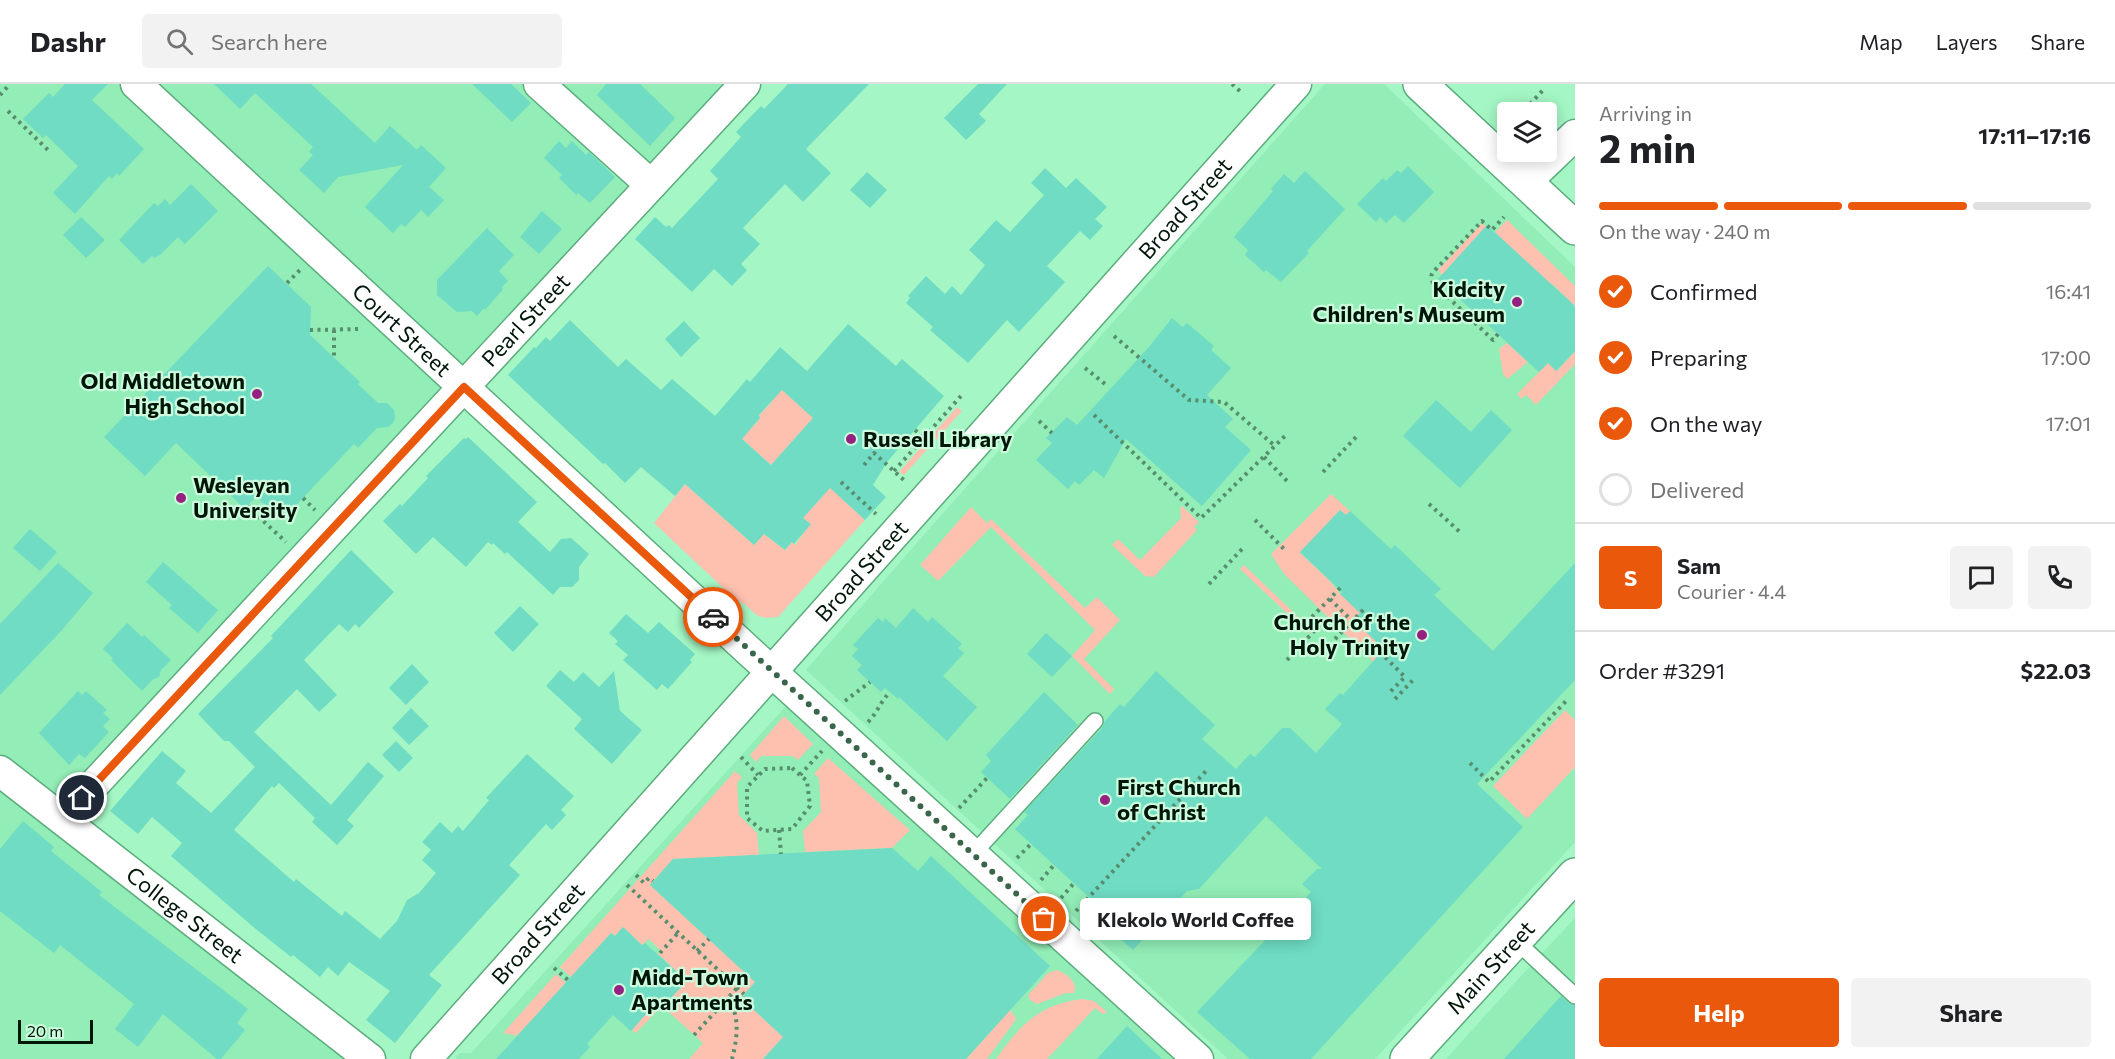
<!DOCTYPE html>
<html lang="en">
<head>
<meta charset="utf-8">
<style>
  body { margin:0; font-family:Commissioner,sans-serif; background:#f2f2f2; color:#202124; height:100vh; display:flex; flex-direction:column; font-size:22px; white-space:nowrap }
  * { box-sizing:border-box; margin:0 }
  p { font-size:20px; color:#757577 }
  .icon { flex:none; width:33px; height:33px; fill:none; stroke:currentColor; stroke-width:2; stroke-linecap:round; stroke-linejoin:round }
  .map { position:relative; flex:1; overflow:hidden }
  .sheet { display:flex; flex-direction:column; background:#fff; width:540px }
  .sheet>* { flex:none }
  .tools { position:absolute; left:1497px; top:18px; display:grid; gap:12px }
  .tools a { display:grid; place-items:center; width:60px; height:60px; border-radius:6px; background:#fff; box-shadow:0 3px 15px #0003; font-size:30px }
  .scale { position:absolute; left:18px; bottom:15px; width:75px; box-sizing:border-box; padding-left:6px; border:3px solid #001609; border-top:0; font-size:16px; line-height:21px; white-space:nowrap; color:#001609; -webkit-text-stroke:4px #ccfcdd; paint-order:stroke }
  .pin { position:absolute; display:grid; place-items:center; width:51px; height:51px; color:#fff; margin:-26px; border:3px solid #fff; border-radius:50%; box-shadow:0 2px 6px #0007 }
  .courier { position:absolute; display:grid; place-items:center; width:60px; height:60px; margin:-30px; border:4px solid #ea580c; border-radius:50%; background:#fff; color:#222; box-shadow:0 2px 8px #0007 }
  .bubble { position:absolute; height:42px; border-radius:6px; background:#fff; box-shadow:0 3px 15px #0003; font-size:20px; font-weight:700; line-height:42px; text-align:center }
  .head em { font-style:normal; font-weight:700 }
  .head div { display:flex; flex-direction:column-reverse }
  .head { display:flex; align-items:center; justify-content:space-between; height:102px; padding:0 24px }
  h1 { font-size:39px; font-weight:700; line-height:45px }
  .bar { display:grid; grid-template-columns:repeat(4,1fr); gap:9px 6px; align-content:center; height:72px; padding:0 24px }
  .bar i { height:8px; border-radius:4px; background:#e0e0e0 }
  .bar .on { background:#ea580c }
  .bar p { grid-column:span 4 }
  .line { display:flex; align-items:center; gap:15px; padding:0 24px; border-top:2px solid #e0e0e0 }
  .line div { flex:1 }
  .round { display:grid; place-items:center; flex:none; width:63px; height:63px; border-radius:6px; background:#f2f2f2 }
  ol { padding:0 24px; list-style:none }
  li { display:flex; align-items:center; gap:18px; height:66px }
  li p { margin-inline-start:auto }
  li .icon { padding:6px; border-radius:50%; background:#ea580c; color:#fff; stroke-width:4 }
  li:last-child { color:#757577 }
  li i { width:33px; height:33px; border:3px solid #e0e0e0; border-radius:50% }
  .primary-button { display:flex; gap:12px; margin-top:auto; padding:12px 24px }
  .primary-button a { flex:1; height:69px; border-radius:6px; background:#ea580c; color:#fff; font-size:24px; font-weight:700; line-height:69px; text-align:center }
  .primary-button a+a { background:#f2f2f2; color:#202124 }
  header { display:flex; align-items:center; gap:36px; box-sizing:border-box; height:84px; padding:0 30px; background:#fff; border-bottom:2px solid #e0e0e0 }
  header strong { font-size:28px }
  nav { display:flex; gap:33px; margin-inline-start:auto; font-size:21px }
  .search { width:420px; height:54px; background:#f2f2f2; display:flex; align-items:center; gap:15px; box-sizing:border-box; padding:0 21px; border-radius:6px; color:#757577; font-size:22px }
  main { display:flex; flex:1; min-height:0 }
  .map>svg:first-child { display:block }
  .built { fill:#92edb6 }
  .green { fill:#fec1af }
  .building { fill:#6fdcc3; fill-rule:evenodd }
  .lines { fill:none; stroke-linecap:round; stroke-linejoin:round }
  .lane-casing { stroke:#5bac7d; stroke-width:18 }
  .street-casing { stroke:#5bac7d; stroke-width:33 }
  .primary-casing { stroke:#5bac7d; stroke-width:36 }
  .highway-casing { stroke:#5bac7d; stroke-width:36 }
  .path { stroke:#578e6d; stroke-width:4; stroke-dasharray:3 4.5; stroke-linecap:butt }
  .lane { stroke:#fff; stroke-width:15 }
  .street { stroke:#fff; stroke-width:30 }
  .primary { stroke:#fff; stroke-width:33 }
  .highway { stroke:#fff; stroke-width:33 }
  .done { stroke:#39654a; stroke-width:6; stroke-dasharray:0 10.8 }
  .route { stroke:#ea580c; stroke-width:8 }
  .poi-dot { fill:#952280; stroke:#ccfcdd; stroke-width:2 }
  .labels { text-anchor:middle; stroke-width:4.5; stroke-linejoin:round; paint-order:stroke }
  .street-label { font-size:22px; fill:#001609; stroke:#ccfcdd }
  .poi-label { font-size:22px; font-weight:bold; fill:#001609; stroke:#ccfcdd; text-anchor:start }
</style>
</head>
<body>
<header>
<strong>Dashr</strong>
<div class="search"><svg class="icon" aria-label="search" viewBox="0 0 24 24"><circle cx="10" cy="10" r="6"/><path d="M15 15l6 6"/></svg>Search here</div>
<nav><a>Map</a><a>Layers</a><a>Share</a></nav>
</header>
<main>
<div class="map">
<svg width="1575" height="975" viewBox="0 0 1575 975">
  <rect width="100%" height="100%" fill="#a4f7c4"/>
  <g class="built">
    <path d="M0 0H728L62 735 370 975H0Z"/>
    <path d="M1325 0H1384L1575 183V758L1375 975H1228L806 586 929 445Z"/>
    <path d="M786 622 1174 975H455L460 969H471Z"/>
    <path d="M1575 834V975H1446L1519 894Z"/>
  </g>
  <g class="green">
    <path d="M1507 136 1575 202V222L1552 200 1539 214 1495 148Z"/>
    <path d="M1482 139 1486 143 1442 191 1438 186Z"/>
    <path d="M1507 259 1528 278 1507 295 1503 290 1499 265Z"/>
    <path d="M1575 267V280L1536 321 1526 311 1522 315 1517 310 1548 279 1557 287Z"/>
    <path d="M779 303 813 334 771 381 739 352 748 341 754 342 760 334 759 331 771 319 768 316Z"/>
    <path d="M957 323 962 327 904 391 899 388Z"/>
    <path d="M685 400 754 461 764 450 785 466 792 458 795 461 810 440 802 433 801 411 814 422 830 403 865 436 778 533C749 537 756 523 736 516L654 439Z"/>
    <path d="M1331 410 1350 427 1346 431 1340 426 1300 469 1329 496 1340 510 1351 513 1385 566 1397 601 1284 490 1271 470Z"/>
    <path d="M1182 422 1199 438 1194 443 1197 446 1154 493 1145 492 1112 461 1118 455 1140 476 1181 434 1180 424Z"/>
    <path d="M971 423 987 439 991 435 1085 524 1097 513 1120 536 1084 575 1114 605 1110 610 1072 572 1095 546 991 443 938 497 920 481Z"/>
    <path d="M1244 481 1310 544 1309 550 1240 485Z"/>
    <path d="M1565 626 1575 636V683L1527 735 1493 702Z"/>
    <path d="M784 632 813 660 798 676 793 672H761L756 678 750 671Z"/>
    <path d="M828 674 910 746 892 764 805 768 803 747 821 728 819 694 814 690Z"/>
    <path d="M735 687 742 693 737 699 739 731 757 749 759 771 673 775 650 801 756 898 741 914 789 958 776 973 770 967 763 975H689L703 959 662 922 636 949 632 946 641 936 635 931 661 913 667 918 687 897 657 869H660V866L649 855 642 861 623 843 615 852 611 849 571 893 560 883Z"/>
    <path d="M1057 886C1066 889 1079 899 1074 909H1066L1037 920 1030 916 1028 911 1048 889Z"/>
    <path d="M556 890 566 899 517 952 503 949Z"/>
    <path d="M1083 915 1094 917 1107 928 1103 930 1095 924 1047 975H996C1020 941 1039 920 1083 915Z"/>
    <path d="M1010 926 1016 934 1015 937 987 975H966Z"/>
  </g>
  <g class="building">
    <path d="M65 0H108L92 16 144 65 119 92 117 89 112 95 109 92 75 130 53 109 78 82 46 51 43 54 23 35 49 9 53 13Z"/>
    <path d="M214 0H311L375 59 390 42 417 66 421 61 446 84 429 103 444 116 428 133 421 126 405 143 401 140 393 149 365 123 403 81 338 93 324 109 299 86 313 71 309 68 313 63 255 9 240 25Z"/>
    <path d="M472 0H511L531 19 512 38Z"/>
    <path d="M606 0H640L675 34 650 62 597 11Z"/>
    <path d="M788 0H869L806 65 831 89 803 118 785 100 743 144 760 160 741 180 747 186 732 202 714 185 692 208 635 155 655 133 666 143 669 141 672 144 718 95 710 87 741 53 736 48 761 22 764 25Z"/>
    <path d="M978 0H1007L979 30 986 37 966 56 944 34Z"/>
    <path d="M559 57 566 64 572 57 586 71 589 68 615 93 590 119 578 109 576 111 559 94 562 91 544 74Z"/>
    <path d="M1408 82 1434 108 1404 139 1395 131 1386 139 1380 133 1376 138 1357 120 1383 94 1386 97 1397 86 1401 89Z"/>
    <path d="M1045 84 1066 104 1076 94 1107 123 1095 135 1103 142 1090 156 1080 147 1047 182 1065 198 1019 248 1007 236 968 279 930 246 933 243 906 219 910 214 908 212 926 192 945 210 952 202 961 211 985 181 969 166 996 136 1010 148 1044 111 1031 99Z"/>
    <path d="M1305 87 1345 125 1307 167 1309 169 1281 198 1266 186 1264 188 1245 171 1248 166 1234 153 1273 107 1271 105 1284 90 1294 99Z"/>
    <path d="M867 88 887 106 870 124 850 106Z"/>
    <path d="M191 100 218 127 185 160 178 153 160 171 154 174 152 172 143 180 119 156 154 119 158 122 165 115 170 121Z"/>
    <path d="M542 127 562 145 539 170 520 153Z"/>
    <path d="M81 133 105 156 86 174 63 151Z"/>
    <path d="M1487 141 1575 222V267L1556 287 1548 279 1539 288 1438 195Z"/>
    <path d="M487 144 514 171 499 187 508 197 502 203 503 205 485 226 484 224 477 232 472 227 457 228 437 211V196Z"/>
    <path d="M268 182 311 223 310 251 360 298 358 300 378 319H387L394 326 395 334 393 339 388 343 377 344 358 364 354 360 281 437 256 412 245 425 176 359 145 392 104 353Z"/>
    <path d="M1172 234 1183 243 1187 239 1214 262 1211 266 1231 284 1207 311 1233 335 1225 343 1251 366 1202 422 1126 355 1104 394 1094 386 1079 401 1075 397 1068 405 1036 376 1052 359 1046 354 1067 333 1077 341 1149 263Z"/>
    <path d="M570 236 618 283 626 275 661 306 672 295 715 332 747 295 750 298 780 263 807 287 848 240 896 282 902 275 944 312 887 378 873 401 886 413 865 436 830 404 803 434 811 440 794 460 792 458 785 466 764 450 754 461 685 400 675 412 641 383 625 399 605 379 603 380 508 291 534 263 536 264 546 253 550 257ZM782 306 813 334 771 381 742 355 760 334 759 331Z"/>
    <path d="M684 237 700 254 681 273 665 255Z"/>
    <path d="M1436 316 1471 348 1491 326 1512 346 1460 404 1403 352Z"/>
    <path d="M468 353 537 418 518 438 550 468 561 455 571 454 589 470 579 483V496L572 503H560L553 511 507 468 505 470 493 459 492 461 488 458 466 483 433 453 416 470 383 437 400 420 402 422 428 394 426 392 464 354 466 355Z"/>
    <path d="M1340 426 1346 431 1350 427 1391 465 1395 461 1441 505 1434 511 1493 567 1575 479V596L1477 700 1523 743 1311 975H1250L1197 928 1311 808 1302 800 1317 785H1322L1266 732 1199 805 1187 807 1133 866 1086 824 1093 817 1015 745 1028 731 1024 728 1102 644 1105 637 1120 620 1124 623 1156 587 1215 641 1202 655 1236 685 1250 670 1255 673 1282 644H1290L1316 669 1342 640 1325 625 1340 609 1343 611 1384 565 1353 536 1360 529 1340 510 1342 508 1300 468Z"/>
    <path d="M30 445 57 468 40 487 13 464Z"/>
    <path d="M351 466 394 508 359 544 355 540 348 548 339 540 304 576 337 611 319 628 297 605 254 648 331 721 368 678 384 692 347 736 354 742 337 761 312 738 315 734 279 699 274 704 272 702 234 746 294 798 296 795 342 832 345 827 380 855 397 837 407 816 419 809 436 789 422 776 431 766 422 758 440 738 452 749 458 742 463 747 489 716 486 714 527 670 574 712 561 726 566 731 552 746 546 740 509 781 520 791 429 891 442 901 395 959 366 936 390 907 349 878 338 892 328 883 320 893 293 871 291 873 251 841 171 772 182 759 152 733 138 750 110 727 162 667 186 687 176 699 211 729 255 683 229 657H224L198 630 273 554 271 552Z"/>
    <path d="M163 478 218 526 198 549 169 524 172 521 146 498Z"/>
    <path d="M58 479 93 509 62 546 0 611V540Z"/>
    <path d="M520 522 539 540 513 568 494 549Z"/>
    <path d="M913 524 928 538 932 533 962 560 958 564 964 569 943 592 977 623 947 657 899 613 898 615 885 604 881 608 857 586 862 581 852 572 858 565 853 561 878 534 883 538 885 534 896 544Z"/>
    <path d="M626 530 648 549 659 538 695 570 690 576 692 578 668 605 662 600 657 606 623 576 628 571 615 560 618 557 609 549Z"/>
    <path d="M127 539 142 553 144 551 171 576 161 586 159 593 152 596 142 607 111 576 113 574 103 565Z"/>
    <path d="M1046 549 1072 572 1052 593 1027 570Z"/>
    <path d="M412 580 429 598 406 621 389 604Z"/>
    <path d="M560 586 574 598 583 588 599 603 614 587 620 627 642 646 612 680 574 645 582 635 546 602Z"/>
    <path d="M78 607 82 611 86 607 107 626 103 629 110 635 103 642 109 648 85 674 79 670 69 681 39 649Z"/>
    <path d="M1044 608 1078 641 1010 715 981 688 991 677 986 671Z"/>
    <path d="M411 624 429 642 409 661 392 644Z"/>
    <path d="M396 657 413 674 399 688 382 671Z"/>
    <path d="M23 737 54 763 51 767 102 808 99 811 248 925 237 939 245 946 221 975H217L163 930 138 963 115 945 134 920 60 861 54 869 0 827V765Z"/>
    <path d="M892 764 918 787 931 772 1050 882 966 975H763L783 953 741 914 755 898 650 801 673 775Z"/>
    <path d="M623 843 642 861 645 859 687 897 667 918 661 913 631 947 613 931 587 960 590 963 579 975H496L611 849 615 852Z"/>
    <path d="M1561 912 1569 919 1575 921V975H1504Z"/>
    <path d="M1127 942 1162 975H1097Z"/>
  </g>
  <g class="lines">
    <g class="lane-casing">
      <g id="lane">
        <path d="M973 770 1095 637"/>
        <path d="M1515 856 1575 912"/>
      </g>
    </g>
    <g class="street-casing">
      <g id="street">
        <path id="s1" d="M136 0 751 569 1198 975"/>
        <path d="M539 0 651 101"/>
        <path d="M1526 98 1575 51"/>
        <path id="s2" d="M0 687 370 975"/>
        <path id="s3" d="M62 735 745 0"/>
        <path id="s4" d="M426 975 1296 0"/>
      </g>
    </g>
    <g class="primary-casing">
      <g id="primary">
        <path id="s5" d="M1407 975 1575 791"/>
      </g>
    </g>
    <g class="highway-casing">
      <path id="highway" d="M1420 0 1575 144"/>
    </g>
    <g class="path">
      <path d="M1232 0 1241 8"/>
      <path d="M0 11 10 0"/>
      <path d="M1530 20 1544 5"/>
      <path d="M8 27 50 68"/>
      <path d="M287 199 300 186"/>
      <path d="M310 246 360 245"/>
      <path d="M334 246V274"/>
      <path d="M1498 250 1493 256 1433 199C1429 192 1432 189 1437 184L1482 137 1492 146 1504 133"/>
      <path d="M1114 252 1189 316 1224 318 1275 362"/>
      <path d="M1085 284 1105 300"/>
      <path d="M1094 331 1201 434 1285 352"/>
      <path d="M1039 337 1052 349"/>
      <path d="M915 346 923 353"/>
      <path d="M1264 373 1290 400"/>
      <path d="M864 381 874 369 905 397"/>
      <path d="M894 387 961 312"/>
      <path d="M1323 388 1358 351"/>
      <path d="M841 398 876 430"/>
      <path d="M303 414 315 426"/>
      <path d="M1429 420 1460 448"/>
      <path d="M247 422 286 458"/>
      <path d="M1255 436 1286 467"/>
      <path d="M1209 500 1243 464"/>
      <path d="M1330 515 1352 537"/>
      <path d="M1312 533 1343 501"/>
      <path d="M1335 555 1364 525"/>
      <path d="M1388 568 1384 572 1405 593 1389 609"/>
      <path d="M1287 576 1320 541"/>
      <path d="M1395 615 1415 594"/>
      <path d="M845 617 870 598"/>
      <path d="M868 638C877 629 881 617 890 608"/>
      <path d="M741 673 758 691"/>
      <path d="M1470 679 1489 698 1568 615"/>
      <path d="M792 684 807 697 810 722 792 745 763 747 747 734V703L765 685Z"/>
      <path d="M800 691 822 667"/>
      <path d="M959 724 987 694"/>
      <path d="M779 746 781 770"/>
      <path d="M1017 774 1031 760"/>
      <path d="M636 791 644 799 649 794 653 797"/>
      <path d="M1041 796 1054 781"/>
      <path d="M627 801 744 910"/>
      <path d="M1061 814 1074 799"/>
      <path d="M1076 827 1207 686"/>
      <path d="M697 867 709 855"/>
      <path d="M660 869 678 849"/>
      <path d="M554 884 568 896"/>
      <path d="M727 915C741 930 737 956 732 975"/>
      <path d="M694 951 737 904"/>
    </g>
    <use href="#lane" class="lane"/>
    <use href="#street" class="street"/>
    <use href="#primary" class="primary"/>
    <use href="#highway" class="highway"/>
  </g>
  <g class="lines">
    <path class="done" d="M713 533 1044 835"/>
    <path class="route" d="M82 714 464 303 713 533"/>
  </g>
  <g class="poi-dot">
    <circle cx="1517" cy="218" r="6"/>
    <circle cx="257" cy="310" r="6"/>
    <circle cx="851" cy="355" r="6"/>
    <circle cx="181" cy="414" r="6"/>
    <circle cx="1422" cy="551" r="6"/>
    <circle cx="1105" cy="716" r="6"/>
    <circle cx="619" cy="906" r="6"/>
  </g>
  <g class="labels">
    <g class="street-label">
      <text dy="8" stroke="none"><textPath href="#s4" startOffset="1140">Broad Street</textPath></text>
      <text dy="8" stroke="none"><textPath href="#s3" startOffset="681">Pearl Street</textPath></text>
      <text dy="8" stroke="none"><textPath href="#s1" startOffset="362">Court Street</textPath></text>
      <text dy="8" stroke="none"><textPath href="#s4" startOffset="654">Broad Street</textPath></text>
      <text dy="8" stroke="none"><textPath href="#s2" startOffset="234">College Street</textPath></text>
      <text dy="8" stroke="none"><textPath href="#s4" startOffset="168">Broad Street</textPath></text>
      <text dy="8" stroke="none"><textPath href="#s5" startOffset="124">Main Street</textPath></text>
    </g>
    <g class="poi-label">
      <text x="1505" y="213" text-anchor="end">Kidcity<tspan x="1505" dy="25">Children's Museum</tspan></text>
      <text x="245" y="305" text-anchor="end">Old Middletown<tspan x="245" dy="25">High School</tspan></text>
      <text x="863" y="363">Russell Library</text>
      <text x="193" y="409">Wesleyan<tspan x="193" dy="25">University</tspan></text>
      <text x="1410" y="546" text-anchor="end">Church of the<tspan x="1410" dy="25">Holy Trinity</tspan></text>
      <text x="1117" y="711">First Church<tspan x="1117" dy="25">of Christ</tspan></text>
      <text x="631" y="901">Midd-Town<tspan x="631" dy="25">Apartments</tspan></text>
    </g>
  </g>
</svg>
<div class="tools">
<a><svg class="icon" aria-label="layers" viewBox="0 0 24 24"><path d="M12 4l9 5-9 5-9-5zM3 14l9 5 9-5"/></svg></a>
</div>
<div class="scale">20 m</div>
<div class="pin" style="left:1044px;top:835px;background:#ea580c"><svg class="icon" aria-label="bag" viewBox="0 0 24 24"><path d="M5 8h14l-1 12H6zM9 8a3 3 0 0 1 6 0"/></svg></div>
<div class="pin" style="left:82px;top:714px;background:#1f2937"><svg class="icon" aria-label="home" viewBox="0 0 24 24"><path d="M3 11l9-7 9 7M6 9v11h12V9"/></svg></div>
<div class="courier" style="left:713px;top:533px"><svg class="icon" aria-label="car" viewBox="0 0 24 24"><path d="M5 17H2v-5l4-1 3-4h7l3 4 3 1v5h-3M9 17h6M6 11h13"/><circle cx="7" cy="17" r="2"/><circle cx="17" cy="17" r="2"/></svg></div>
<div class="bubble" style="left:1080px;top:814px;width:231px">Klekolo World Coffee</div>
</div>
<section class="sheet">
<div class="head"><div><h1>2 min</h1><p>Arriving in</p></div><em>17:11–17:16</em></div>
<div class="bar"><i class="on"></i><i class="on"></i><i class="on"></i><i></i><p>On the way · 240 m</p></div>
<ol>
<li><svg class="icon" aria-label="check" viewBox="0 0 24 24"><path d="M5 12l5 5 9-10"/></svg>Confirmed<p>16:41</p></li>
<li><svg class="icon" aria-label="check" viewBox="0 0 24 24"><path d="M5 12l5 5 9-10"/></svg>Preparing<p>17:00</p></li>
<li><svg class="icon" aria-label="check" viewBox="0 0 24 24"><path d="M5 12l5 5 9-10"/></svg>On the way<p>17:01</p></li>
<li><i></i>Delivered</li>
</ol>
<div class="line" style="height:108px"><b class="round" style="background:#ea580c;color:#fff">S</b><div><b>Sam</b><p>Courier · 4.4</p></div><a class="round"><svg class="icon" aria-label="chat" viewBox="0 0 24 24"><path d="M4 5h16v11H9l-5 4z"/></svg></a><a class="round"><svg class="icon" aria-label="phone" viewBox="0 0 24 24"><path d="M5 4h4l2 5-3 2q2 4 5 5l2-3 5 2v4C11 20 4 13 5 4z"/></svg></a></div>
<div class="line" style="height:78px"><div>Order #3291</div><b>$22.03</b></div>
<div class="primary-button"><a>Help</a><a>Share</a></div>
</section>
</main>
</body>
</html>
